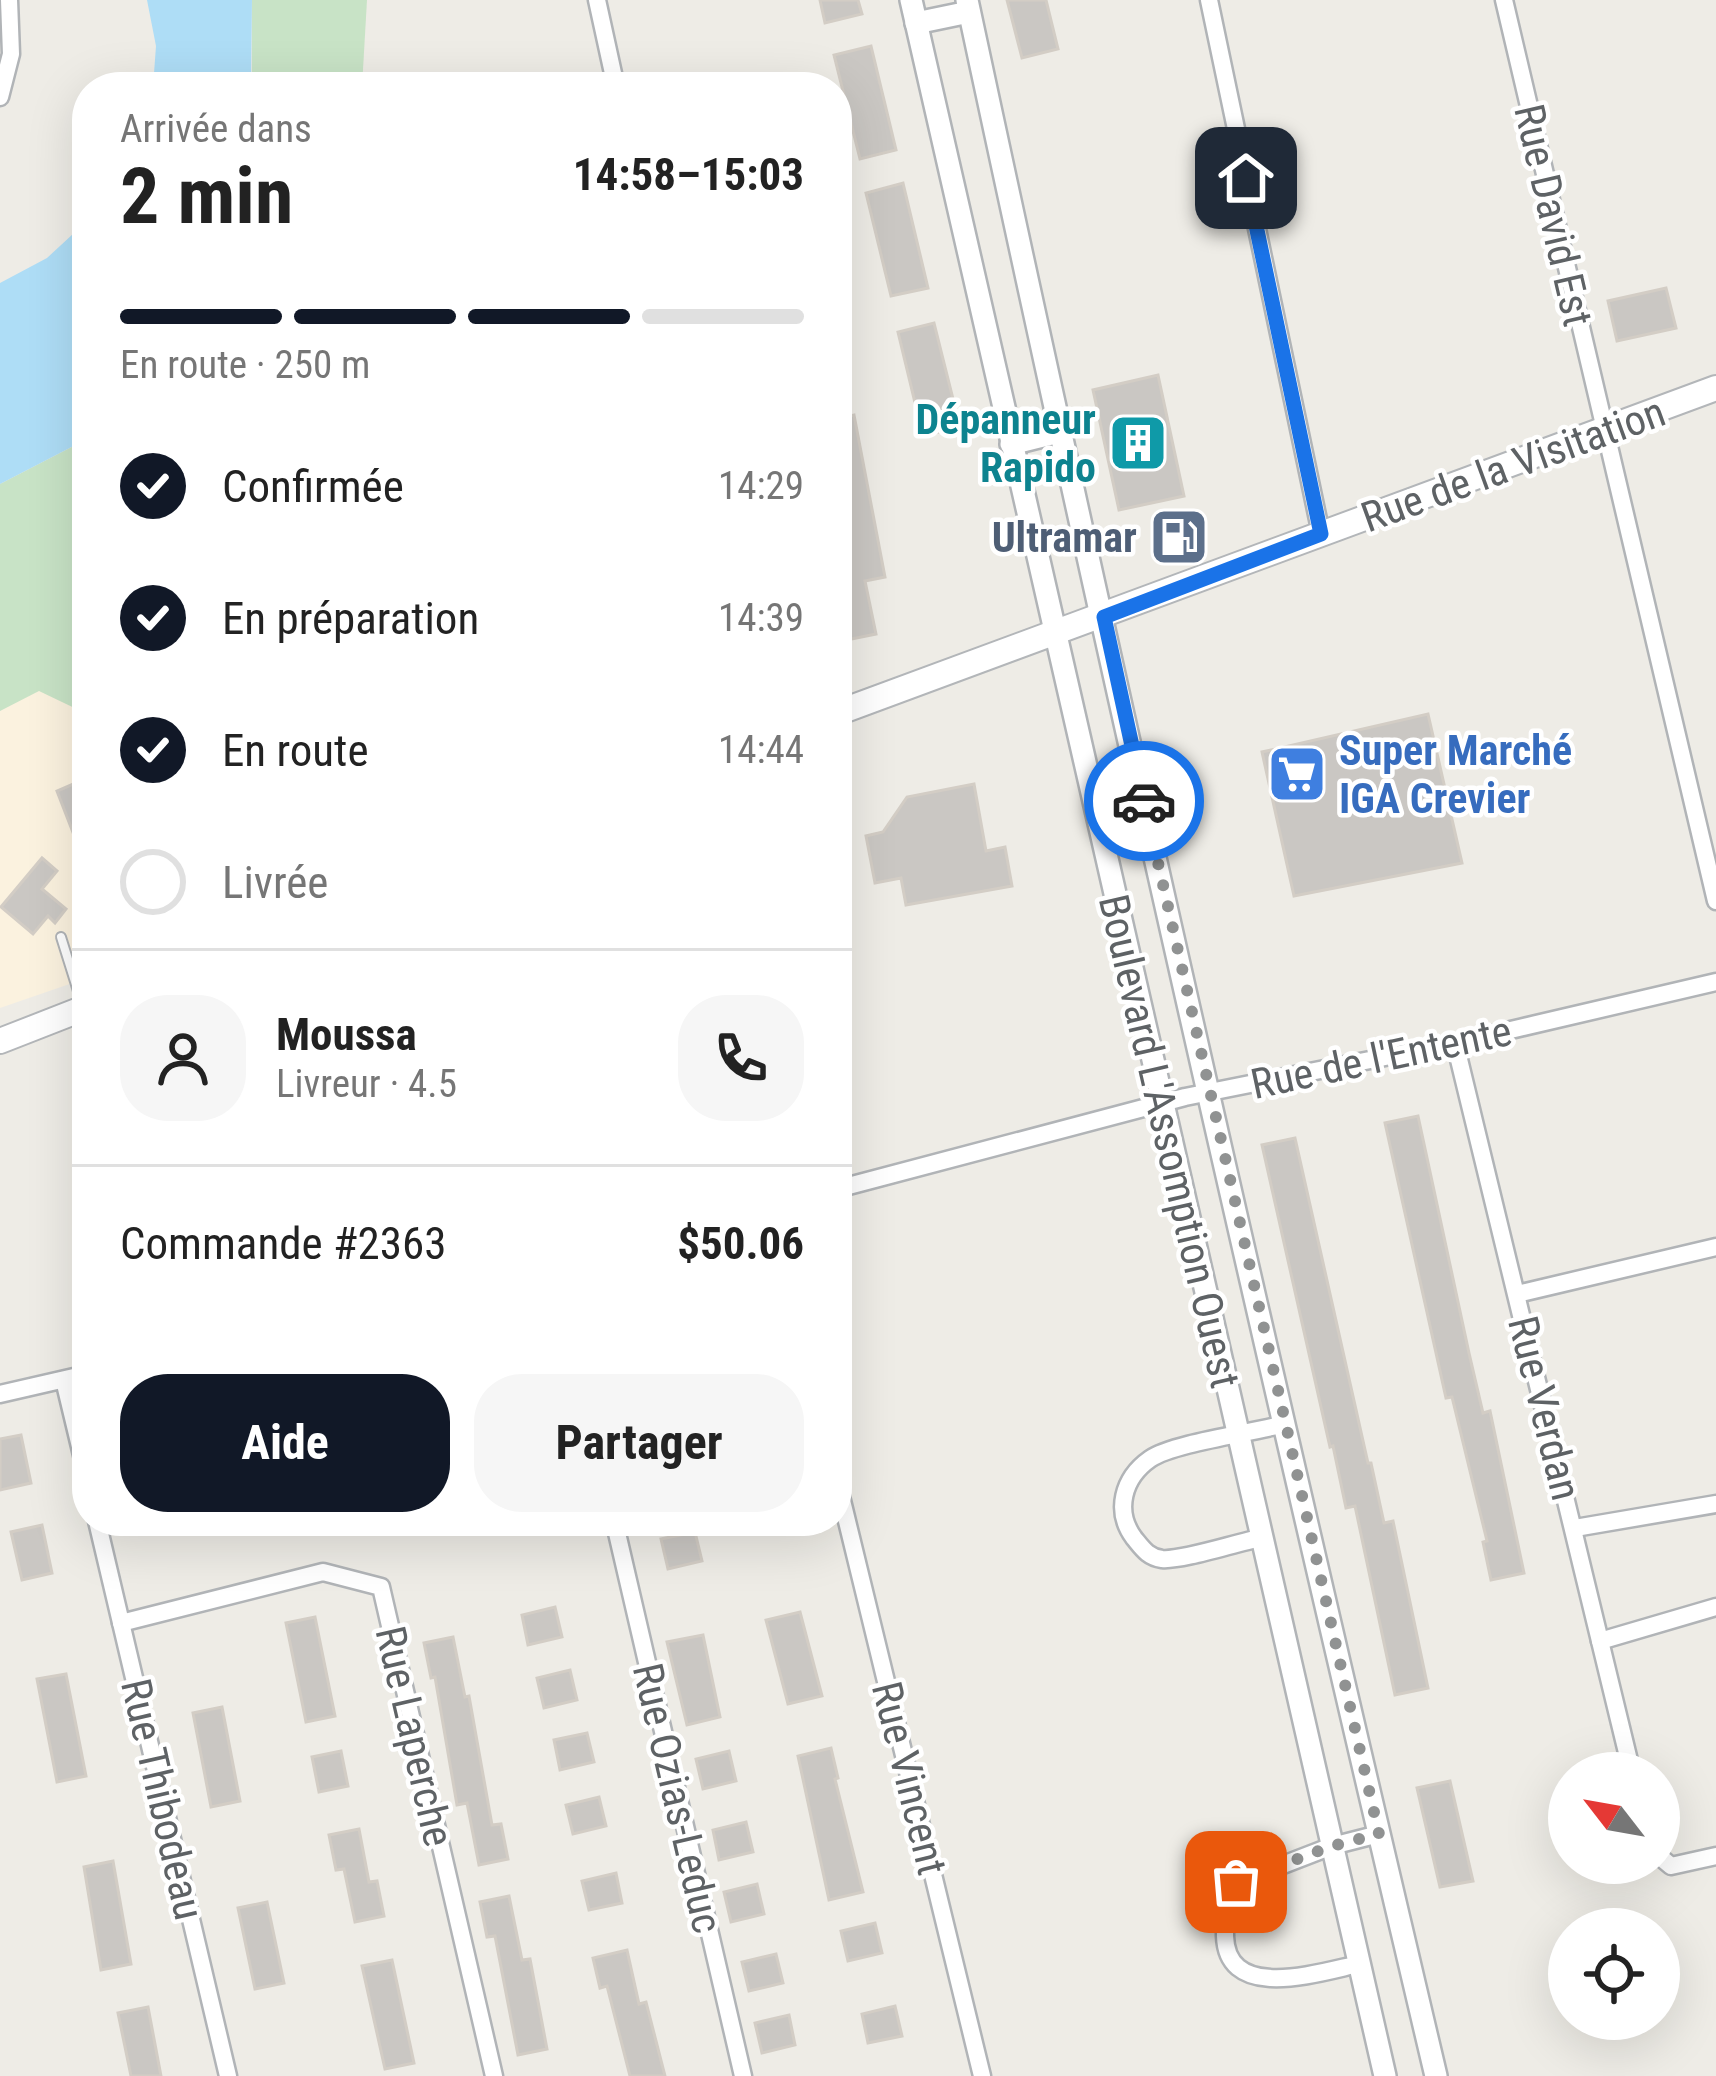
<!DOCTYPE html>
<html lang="fr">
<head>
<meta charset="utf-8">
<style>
  body { margin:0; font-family:"Roboto Condensed",sans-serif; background:#f6f6f6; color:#222; height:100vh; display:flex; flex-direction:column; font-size:45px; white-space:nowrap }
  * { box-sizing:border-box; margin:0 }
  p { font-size:39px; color:#767676 }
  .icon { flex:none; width:66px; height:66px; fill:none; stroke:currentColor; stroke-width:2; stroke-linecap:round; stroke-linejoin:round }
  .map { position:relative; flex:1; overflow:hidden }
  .side { position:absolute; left:72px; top:72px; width:780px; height:1464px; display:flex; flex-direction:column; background:#fff; border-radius:48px; box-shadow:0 12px 48px #0002 }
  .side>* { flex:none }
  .needle { width:78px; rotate:301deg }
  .tools { position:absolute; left:1548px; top:1752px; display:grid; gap:24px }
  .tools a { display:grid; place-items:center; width:132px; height:132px; border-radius:50%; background:#fff; box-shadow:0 12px 48px #0002; font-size:60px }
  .pin { position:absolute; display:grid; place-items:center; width:102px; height:102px; color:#fff; margin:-51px; border-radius:24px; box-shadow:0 6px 18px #0006 }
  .courier { position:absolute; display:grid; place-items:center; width:120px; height:120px; margin:-60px; border:9px solid #1a73e8; border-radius:50%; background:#fff; color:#222; box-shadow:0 3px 15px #0007 }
  .overview em { font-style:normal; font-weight:700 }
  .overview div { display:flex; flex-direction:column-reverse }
  .overview { display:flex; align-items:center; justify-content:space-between; height:204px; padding:0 48px }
  h1 { font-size:78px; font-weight:700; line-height:90px }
  .bar { display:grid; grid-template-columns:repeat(4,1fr); gap:18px 12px; align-content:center; height:144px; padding:0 48px }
  .bar i { height:15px; border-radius:9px; background:#e0e0e0 }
  .bar .active { background:#111827 }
  .bar p { grid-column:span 4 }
  .line { display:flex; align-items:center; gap:30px; padding:0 48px; border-top:3px solid #e0e0e0 }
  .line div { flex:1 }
  .round { display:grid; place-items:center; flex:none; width:126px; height:126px; border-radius:48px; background:#f6f6f6 }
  ol { padding:0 48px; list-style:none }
  li { display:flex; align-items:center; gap:36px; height:132px }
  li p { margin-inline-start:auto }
  li .icon { padding:12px; border-radius:50%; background:#111827; color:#fff; stroke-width:4 }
  li:last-child { color:#767676 }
  li i { width:66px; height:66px; border:6px solid #e0e0e0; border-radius:50% }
  .cta { display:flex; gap:24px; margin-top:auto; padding:24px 48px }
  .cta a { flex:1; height:138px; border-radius:48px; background:#111827; color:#fff; font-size:48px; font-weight:700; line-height:138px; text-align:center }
  .cta a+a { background:#f6f6f6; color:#222 }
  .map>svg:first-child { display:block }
  .commercial { fill:#fbf2df }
  .green { fill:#c8e3c6 }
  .water { fill:#aeddf6 }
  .building { fill:#cac7c3; stroke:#d3cdc5; stroke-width:3 }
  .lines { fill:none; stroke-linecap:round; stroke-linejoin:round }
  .service-casing { stroke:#b1b4b7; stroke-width:12 }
  .minor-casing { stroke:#b1b4b7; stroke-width:21 }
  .tertiary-casing { stroke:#b1b4b7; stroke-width:26 }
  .secondary-casing { stroke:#b3b6b9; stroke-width:28 }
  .service { stroke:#fff; stroke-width:8 }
  .minor { stroke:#fff; stroke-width:16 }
  .tertiary { stroke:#fff; stroke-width:21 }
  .secondary { stroke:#fff; stroke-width:24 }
  .done { stroke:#909292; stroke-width:12; stroke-dasharray:0 21.6 }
  .route { stroke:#1a73e8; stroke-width:15 }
  .labels { text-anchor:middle; stroke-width:9; stroke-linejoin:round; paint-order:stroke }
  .street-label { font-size:42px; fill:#5e6265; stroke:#fff }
  .culture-label { font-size:42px; font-weight:bold; fill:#0d838f; stroke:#fff; text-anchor:end }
  .service-label { font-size:42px; font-weight:bold; fill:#4e5e75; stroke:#fff; text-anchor:end }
  .shop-label { font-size:42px; font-weight:bold; fill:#366cbe; stroke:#fff; text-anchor:start }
</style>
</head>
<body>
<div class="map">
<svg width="1716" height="2076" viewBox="0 0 1716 2076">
  <rect width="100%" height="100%" fill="#eeece6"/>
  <path class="commercial" d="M87 545V978L0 1008V711L19 700Z"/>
  <g class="green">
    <path d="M252 0H367L362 87H252Z"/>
    <path d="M87 439V714L39 691 0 711V484Z"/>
  </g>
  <g class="water">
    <path d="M147 0H252L251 87H153L156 46Z"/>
    <path d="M87 221V439L0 484V283L47 258Z"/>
  </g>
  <g class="building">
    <path d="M820 0H858L862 14 825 23Z"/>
    <path d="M1007 0H1046L1058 49 1022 58Z"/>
    <path d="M871 46 896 150 860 159 834 55Z"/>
    <path d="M903 183 928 288 891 296 866 193Z"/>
    <path d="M1666 288 1676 328 1617 341 1608 301Z"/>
    <path d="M934 323 960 427 923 436 898 332Z"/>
    <path d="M1158 375 1184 496 1119 510 1093 390Z"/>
    <path d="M854 415 885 577 865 581 876 634 837 642V419Z"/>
    <path d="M1428 714 1462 863 1294 896 1262 752Z"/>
    <path d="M87 778V865L86 866 57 791Z"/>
    <path d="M974 784 986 851 1005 847 1012 886 906 905 901 878 875 883 866 836 883 832 907 797Z"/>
    <path d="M42 858 57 871 42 889 66 909 55 923 48 916 33 934 1 907Z"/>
    <path d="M1418 1116 1469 1353 1483 1413 1490 1411 1524 1573 1491 1580 1483 1542 1487 1541 1452 1397 1446 1398 1385 1123Z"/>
    <path d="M1295 1138 1368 1463H1371L1384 1523 1393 1521 1428 1688 1395 1695 1355 1506 1346 1508 1333 1446 1330 1447 1262 1145Z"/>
    <path d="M21 1435 31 1483 0 1490V1439Z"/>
    <path d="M42 1525 52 1573 22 1580 11 1532Z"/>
    <path d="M695 1532 702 1561 668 1569 661 1539Z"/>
    <path d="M555 1607 562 1637 528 1645 522 1615Z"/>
    <path d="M800 1612 822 1696 788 1704 766 1620Z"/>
    <path d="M315 1617 335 1716 306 1722 286 1623Z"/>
    <path d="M703 1635 720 1717 687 1725 667 1642Z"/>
    <path d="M453 1637 465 1697 469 1696 492 1825 501 1824 508 1859 479 1865 467 1803 457 1805 435 1677 431 1678 424 1643Z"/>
    <path d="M570 1670 577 1700 544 1708 537 1678Z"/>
    <path d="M66 1674 86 1776 57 1782 37 1679Z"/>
    <path d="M222 1707 240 1801 211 1807 193 1713Z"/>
    <path d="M587 1733 594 1762 560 1770 554 1740Z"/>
    <path d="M831 1748 838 1778 835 1779 863 1892 829 1900 798 1756Z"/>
    <path d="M341 1751 348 1786 319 1792 312 1757Z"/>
    <path d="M729 1751 736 1781 703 1789 696 1759Z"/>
    <path d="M1450 1781 1473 1881 1440 1887 1417 1788Z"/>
    <path d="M599 1797 606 1826 573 1834 566 1805Z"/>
    <path d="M746 1822 753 1852 719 1860 713 1830Z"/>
    <path d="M359 1829 369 1882 377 1881 384 1916 355 1922 344 1869 336 1870 329 1835Z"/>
    <path d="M113 1861 131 1964 101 1970 84 1867Z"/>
    <path d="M616 1873 622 1903 589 1910 582 1881Z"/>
    <path d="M757 1884 764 1914 731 1922 724 1892Z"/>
    <path d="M509 1896 522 1960 530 1959 547 2049 518 2055 495 1936 487 1937 480 1902Z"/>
    <path d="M267 1902 284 1983 255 1989 238 1908Z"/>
    <path d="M875 1923 882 1953 848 1961 841 1931Z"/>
    <path d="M627 1950 639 2004 646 2002 665 2076H630L607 1986 600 1988 593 1958Z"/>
    <path d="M776 1954 783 1983 749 1991 742 1962Z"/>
    <path d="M392 1960 414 2063 385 2069 362 1966Z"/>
    <path d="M895 2006 902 2036 868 2043 862 2014Z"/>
    <path d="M148 2007 161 2076H131L118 2013Z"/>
    <path d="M789 2015 795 2045 762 2053 755 2023Z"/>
  </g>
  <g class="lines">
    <g class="service-casing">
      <path id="service" d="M61 937 82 1004"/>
    </g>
    <g class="minor-casing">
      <g id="minor">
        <path d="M597 0 616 87"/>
        <path d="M1209 0 1321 534"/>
        <path d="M1504 0 1716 901"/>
        <path d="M0 97 11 54 9 0"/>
        <path d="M1455 1043 1632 1773"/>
        <path d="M837 1189 1185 1097 1455 1043 1716 982"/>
        <path d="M1517 1294 1716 1247"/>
        <path d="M64 1380 87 1476"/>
        <path d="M0 1394 87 1374"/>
        <path d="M837 1480 982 2076"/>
        <path d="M97 1521 228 2076"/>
        <path d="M624 1521 617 1533 743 2076"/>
        <path d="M1575 1528 1716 1504"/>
        <path d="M1261 1538C1238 1542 1182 1561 1162 1559 1148 1557 1143 1549 1134 1538 1114 1511 1123 1478 1150 1459 1173 1443 1252 1433 1284 1424"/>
        <path d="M121 1623 323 1572 381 1587 494 2076"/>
        <path d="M1600 1641 1716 1607"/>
        <path d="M1659 1856 1671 1866 1716 1856"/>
        <path d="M1359 1964C1320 1972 1227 2003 1225 1936 1225 1916 1224 1900 1236 1883L1332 1846 1379 1834"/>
      </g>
    </g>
    <g class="tertiary-casing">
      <g id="tertiary">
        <path d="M911 0 1385 2076"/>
        <path d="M967 0C1115 694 1273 1385 1436 2076"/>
        <path d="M916 23 969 12"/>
        <path d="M1011 444 1059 432"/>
      </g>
    </g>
    <g class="secondary-casing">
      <g id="secondary">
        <path d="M837 713 1716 388"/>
        <path d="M0 1041 87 1007"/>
      </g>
    </g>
    <use href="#service" class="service"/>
    <use href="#minor" class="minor"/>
    <use href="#tertiary" class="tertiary"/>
    <use href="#secondary" class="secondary"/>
  </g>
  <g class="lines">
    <path class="done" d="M1144 801 1379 1834 1332 1846 1236 1882"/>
    <path class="route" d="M1144 801 1104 617 1321 534 1246 178"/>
  </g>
  <defs>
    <g id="building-square" transform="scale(3)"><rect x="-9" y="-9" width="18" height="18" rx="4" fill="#0f9aa8" stroke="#fff"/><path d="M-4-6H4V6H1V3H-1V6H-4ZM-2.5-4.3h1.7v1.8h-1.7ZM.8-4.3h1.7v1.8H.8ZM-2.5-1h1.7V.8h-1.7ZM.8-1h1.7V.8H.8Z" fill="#fff"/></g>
    <g id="fuel-square" transform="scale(3)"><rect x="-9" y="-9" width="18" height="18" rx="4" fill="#5c6f8a" stroke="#fff"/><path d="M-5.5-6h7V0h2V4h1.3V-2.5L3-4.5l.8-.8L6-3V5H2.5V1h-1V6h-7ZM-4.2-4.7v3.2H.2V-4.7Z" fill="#fff"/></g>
    <g id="supermarket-square" transform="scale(3)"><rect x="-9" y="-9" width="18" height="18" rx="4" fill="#3f7fe0" stroke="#fff"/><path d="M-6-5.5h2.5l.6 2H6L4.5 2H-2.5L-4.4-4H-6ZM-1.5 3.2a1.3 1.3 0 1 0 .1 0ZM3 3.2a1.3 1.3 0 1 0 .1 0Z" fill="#fff"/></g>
  </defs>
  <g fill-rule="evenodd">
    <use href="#building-square" x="1138" y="443"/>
    <use href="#fuel-square" x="1179" y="537"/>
    <use href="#supermarket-square" x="1297" y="774"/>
  </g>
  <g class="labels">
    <g class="street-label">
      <text transform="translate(1554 215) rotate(77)" y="15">Rue David Est</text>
      <text transform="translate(1513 464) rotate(-20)" y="15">Rue de la Visitation</text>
      <text transform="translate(1381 1057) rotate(-12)" y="15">Rue de l'Entente</text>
      <text transform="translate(1170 1141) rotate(77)" y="15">Boulevard L'Assomption Ouest</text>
      <text transform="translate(1545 1408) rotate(76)" y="15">Rue Verdan</text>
      <text transform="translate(415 1736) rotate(77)" y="15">Rue Laperche</text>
      <text transform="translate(910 1778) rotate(76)" y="15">Rue Vincent</text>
      <text transform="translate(678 1798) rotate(77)" y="15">Rue Ozias-Leduc</text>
      <text transform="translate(163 1799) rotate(77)" y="15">Rue Thibodeau</text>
    </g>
    <g class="culture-label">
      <text x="1096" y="434">Dépanneur<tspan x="1096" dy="48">Rapido</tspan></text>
    </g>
    <g class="service-label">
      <text x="1137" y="552">Ultramar</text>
    </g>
    <g class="shop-label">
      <text x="1339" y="765">Super Marché<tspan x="1339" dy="48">IGA Crevier</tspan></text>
    </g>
  </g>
</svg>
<div class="tools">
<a><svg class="needle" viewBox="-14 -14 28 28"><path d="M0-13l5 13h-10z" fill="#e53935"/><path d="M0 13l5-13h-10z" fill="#767676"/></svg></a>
<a><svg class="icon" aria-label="locate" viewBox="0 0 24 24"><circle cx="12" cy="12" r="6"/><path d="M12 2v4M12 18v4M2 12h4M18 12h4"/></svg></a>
</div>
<div class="pin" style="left:1236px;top:1882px;background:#ea580c"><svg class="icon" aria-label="bag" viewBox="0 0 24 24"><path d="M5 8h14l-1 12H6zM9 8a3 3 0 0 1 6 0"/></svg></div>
<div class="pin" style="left:1246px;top:178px;background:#1f2937"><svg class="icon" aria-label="home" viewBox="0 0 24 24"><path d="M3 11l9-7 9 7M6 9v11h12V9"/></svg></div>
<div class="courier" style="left:1144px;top:801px"><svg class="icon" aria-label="car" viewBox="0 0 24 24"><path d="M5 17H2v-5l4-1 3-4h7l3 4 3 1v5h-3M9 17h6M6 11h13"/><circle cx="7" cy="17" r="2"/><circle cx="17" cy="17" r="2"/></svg></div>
<section class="side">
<div class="overview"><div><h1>2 min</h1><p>Arrivée dans</p></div><em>14:58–15:03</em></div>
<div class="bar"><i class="active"></i><i class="active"></i><i class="active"></i><i></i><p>En route · 250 m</p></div>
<ol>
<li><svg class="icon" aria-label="check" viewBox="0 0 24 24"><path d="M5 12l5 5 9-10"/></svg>Confirmée<p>14:29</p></li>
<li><svg class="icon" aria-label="check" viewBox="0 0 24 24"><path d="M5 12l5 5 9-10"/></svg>En préparation<p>14:39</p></li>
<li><svg class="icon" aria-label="check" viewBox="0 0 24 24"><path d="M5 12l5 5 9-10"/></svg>En route<p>14:44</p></li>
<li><i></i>Livrée</li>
</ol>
<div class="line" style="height:216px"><a class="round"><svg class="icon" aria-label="person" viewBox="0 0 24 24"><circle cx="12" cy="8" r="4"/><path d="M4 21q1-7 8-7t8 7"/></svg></a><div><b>Moussa</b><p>Livreur · 4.5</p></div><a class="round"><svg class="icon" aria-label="phone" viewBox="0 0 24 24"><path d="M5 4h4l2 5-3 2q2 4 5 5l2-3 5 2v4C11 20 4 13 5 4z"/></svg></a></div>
<div class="line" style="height:156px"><div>Commande #2363</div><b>$50.06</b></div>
<div class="cta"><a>Aide</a><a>Partager</a></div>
</section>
</div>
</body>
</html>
